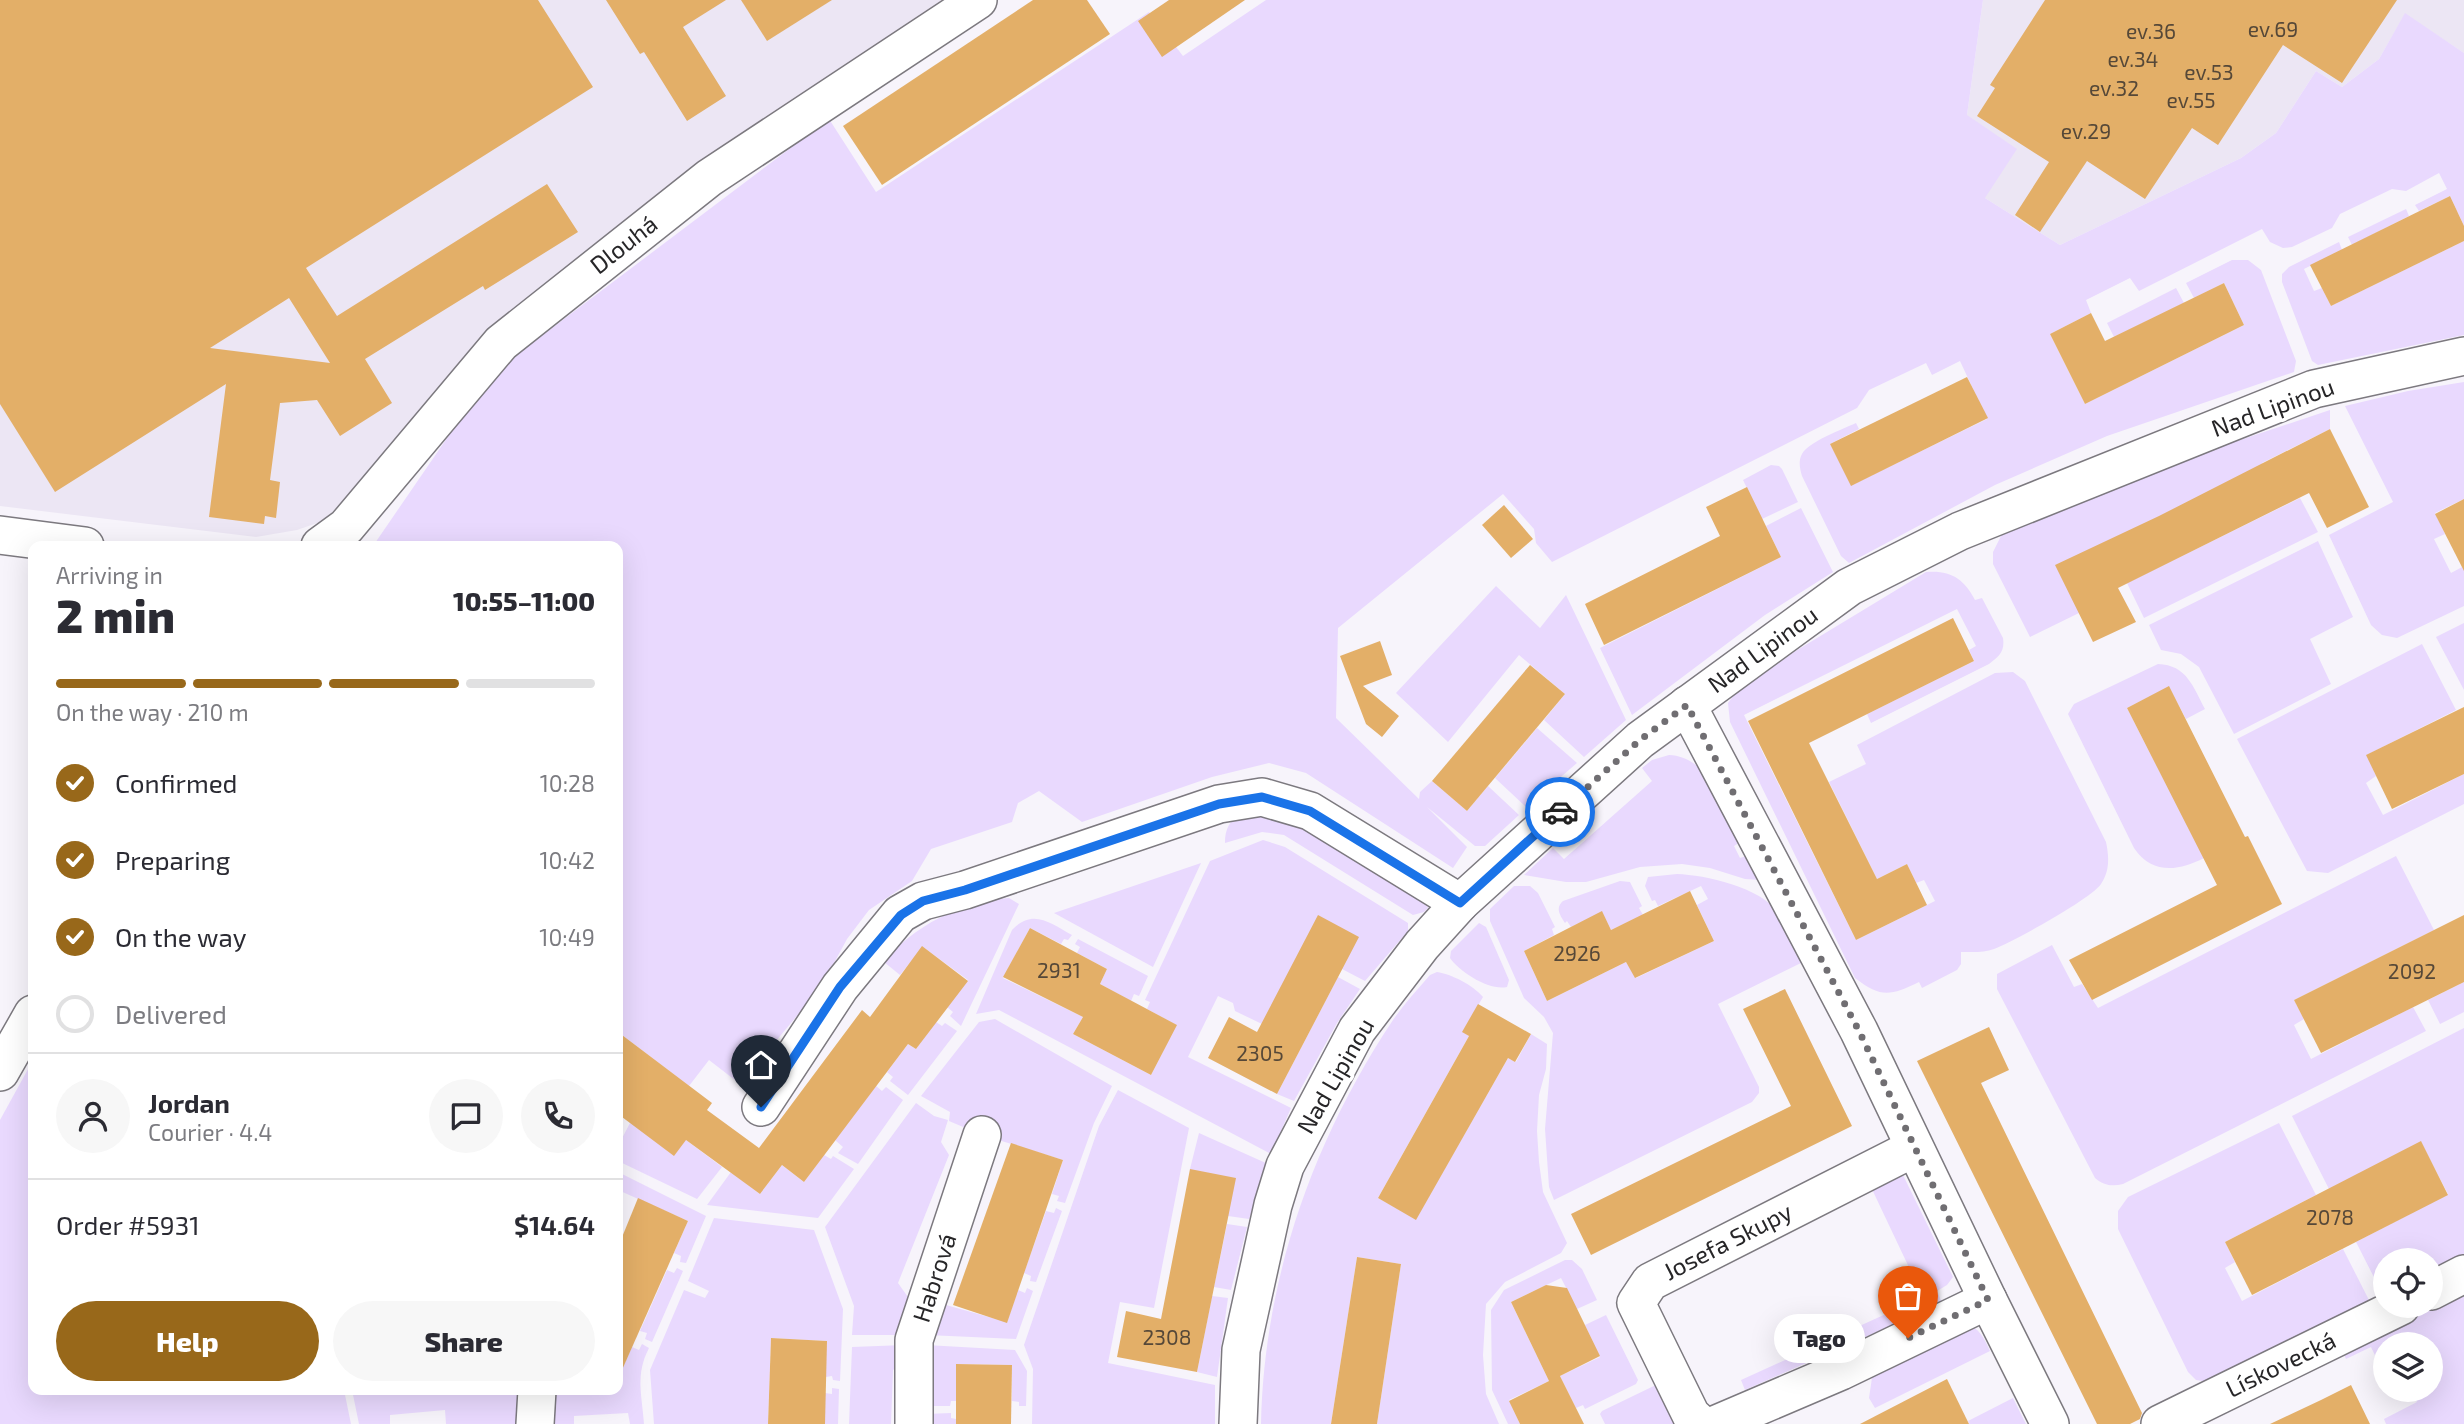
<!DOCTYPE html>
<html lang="en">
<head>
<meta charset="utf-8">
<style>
  body { margin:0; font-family:"Exo 2",sans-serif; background:#f7f7f7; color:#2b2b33; height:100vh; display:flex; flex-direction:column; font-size:26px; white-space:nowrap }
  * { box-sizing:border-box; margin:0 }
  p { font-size:23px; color:#7c7c81 }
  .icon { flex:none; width:38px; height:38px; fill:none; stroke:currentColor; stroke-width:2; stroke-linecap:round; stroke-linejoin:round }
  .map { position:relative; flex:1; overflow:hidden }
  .details { position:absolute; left:28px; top:541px; width:595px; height:854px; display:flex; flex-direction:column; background:#fff; border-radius:14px; box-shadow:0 7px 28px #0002 }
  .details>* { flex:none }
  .fabs { position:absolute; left:2373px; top:1248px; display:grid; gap:14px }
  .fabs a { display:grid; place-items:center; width:70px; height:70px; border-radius:50%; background:#fff; box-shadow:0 7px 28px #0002; font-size:35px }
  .pin { position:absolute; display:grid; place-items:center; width:60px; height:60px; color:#fff; margin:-72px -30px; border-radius:50% 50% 50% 0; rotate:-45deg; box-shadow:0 0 7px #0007 }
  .pin .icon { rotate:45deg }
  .courier { position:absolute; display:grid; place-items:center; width:70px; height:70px; margin:-35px; border:5px solid #1a73e8; border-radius:50%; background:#fff; color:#222; box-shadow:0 2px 9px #0007 }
  .bubble { position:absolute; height:49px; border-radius:24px; background:#fff; box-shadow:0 7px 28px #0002; font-size:23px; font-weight:800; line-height:49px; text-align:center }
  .headline em { font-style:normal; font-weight:800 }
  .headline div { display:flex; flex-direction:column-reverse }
  .headline { display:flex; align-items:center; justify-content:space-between; height:119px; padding:0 28px }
  h1 { font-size:46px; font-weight:800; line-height:52px }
  .bar { display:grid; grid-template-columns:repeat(4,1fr); gap:10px 7px; align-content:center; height:84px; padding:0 28px }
  .bar i { height:9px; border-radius:5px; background:#e1e1e2 }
  .bar .selected { background:#98681a }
  .bar p { grid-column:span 4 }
  .line { display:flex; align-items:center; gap:18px; padding:0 28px; border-top:2px solid #e1e1e2 }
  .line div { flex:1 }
  .round { display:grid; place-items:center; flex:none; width:74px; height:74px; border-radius:37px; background:#f7f7f7 }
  ol { padding:0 28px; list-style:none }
  li { display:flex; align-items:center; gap:21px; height:77px }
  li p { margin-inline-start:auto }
  li .icon { padding:7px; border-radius:50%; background:#98681a; color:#fff; stroke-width:4 }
  li:last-child { color:#7c7c81 }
  li i { width:38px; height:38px; border:4px solid #e1e1e2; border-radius:50% }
  .primary-button { display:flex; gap:14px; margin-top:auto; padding:14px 28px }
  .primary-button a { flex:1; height:80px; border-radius:42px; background:#98681a; color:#fff; font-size:28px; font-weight:800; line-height:80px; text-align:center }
  .primary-button a+a { background:#f7f7f7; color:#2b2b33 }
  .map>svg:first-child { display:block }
  .built { fill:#ece6f4 }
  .green { fill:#e9d9fe }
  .building { fill:#e3af68; fill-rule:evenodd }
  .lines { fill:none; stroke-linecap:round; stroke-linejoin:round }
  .minor-casing { stroke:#7c797f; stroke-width:40 }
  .minor { stroke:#fff; stroke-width:37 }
  .done { stroke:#706e72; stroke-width:7; stroke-dasharray:0 12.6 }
  .route { stroke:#1a73e8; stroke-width:9 }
  .labels { text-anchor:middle; stroke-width:7; stroke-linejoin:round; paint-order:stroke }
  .number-label { font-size:21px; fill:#564838 }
  .street-label { font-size:24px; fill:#272628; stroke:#fff }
</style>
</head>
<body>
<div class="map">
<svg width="2464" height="1424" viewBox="0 0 2464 1424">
  <rect width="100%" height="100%" fill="#f7f4fb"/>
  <g class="built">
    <path d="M0 0H978L501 342 323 521 297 530 256 537 0 506Z"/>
    <path d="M1983 0H2464V53L2405 14 2379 59 2342 87 2316 71 2276 133 2241 158 2060 245 1985 198 1967 115Z"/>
  </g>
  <g class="green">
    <path d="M1266 0H1983L1967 115 2017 149 1985 198 2060 245 2241 158 2276 133 2316 71 2342 87 2379 59 2405 13 2464 53V226L2450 196 2419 211 2415 205 2447 189 2439 173 2406 191 2392 189 2340 214 2332 228 2292 247 2283 248 2270 242 2262 229 2139 291 2130 278 2086 300 2091 313 2050 334 2085 404 2244 325 2224 283 2194 298 2186 283 2232 260H2248L2261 270 2296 361 2294 372 2107 436 1995 485 1849 563 1841 556 1802 476C1800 469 1798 461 1802 454 1808 442 1843 429 1856 423L1859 429 1830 444 1852 485 1987 419 1960 361 1932 375 1926 363 1869 390 1857 408 1552 562 1536 543 1534 529 1503 494 1338 628 1336 718 1419 799 1420 792 1432 781 1467 811 1488 786 1519 815 1485 846H1475L1427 807 1467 847 1453 868 1306 773 1269 763 1212 777 1082 822 1039 791 1018 803 1012 822 931 849 912 881 869 910 847 939 821 987 740 1084 709 1060 689 1086 618 1032V546H373L491 374 829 119 876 192 1149 12 1183 56Z"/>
    <path d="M2406 209 2409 216 2352 245 2348 237Z"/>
    <path d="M2464 241V335L2318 365 2312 361 2282 282V274L2289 267 2339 242 2342 250 2304 269 2314 291 2322 288 2331 306Z"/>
    <path d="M2176 288 2184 303 2114 337 2107 323Z"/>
    <path d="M2464 382V499L2435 513 2445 534 2434 539 2451 573 2464 566V606L2397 638 2382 635 2371 625 2329 535 2393 502 2345 406 2408 391Z"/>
    <path d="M2330 410V429L2262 463V465L2079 613 2030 637 1993 564V552L2003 532 2216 448Z"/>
    <path d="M1771 465 1779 466 1782 469 1798 502 1762 519 1743 480Z"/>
    <path d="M2300 498 2318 532 2144 618 2127 583Z"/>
    <path d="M1801 508 1833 572 1765 615 1632 715 1600 648 1781 557 1766 526Z"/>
    <path d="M2318 541 2353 617 2310 639 2331 684 2234 734 2199 667 2181 654 2161 650 2149 625Z"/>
    <path d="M1926 572C1951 570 1964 579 1975 600L1982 598 2003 638C2005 652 1999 656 1989 664L1871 723 1867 714 1974 661 1969 650 1976 646 1957 609 1744 715 1856 940 1935 901 1924 880 1916 883 1907 864 1877 879 1829 782 1866 764 1857 745 1995 673 2013 672 2025 681 2106 842C2109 856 2110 871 2101 884 2091 899 2014 941 1994 949 1984 953 1972 952 1961 952V964L1957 970 1922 988 1919 982C1890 996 1881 998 1855 978L1730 722 1728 703 1734 695 1794 652Z"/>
    <path d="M1496 586 1540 628 1566 595 1626 720 1584 757 1544 720 1565 694 1519 655 1448 742 1396 693Z"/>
    <path d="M2464 623V690L2436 637Z"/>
    <path d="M2422 644 2456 710 2367 755 2376 776 2366 783 2383 815 2464 774V804L2328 873 2307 871 2237 739Z"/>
    <path d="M2158 664C2187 665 2193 687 2205 709L2186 719 2169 687 2127 708 2204 858C2179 871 2152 875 2134 848L2068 714 2074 704Z"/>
    <path d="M1537 728 1577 763 1526 807 1495 778Z"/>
    <path d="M1669 755C1711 757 1725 809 1742 841L1734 846 1740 858 1749 855 1761 880 1745 879 1710 868 1682 864 1640 867 1586 882H1566L1524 875 1553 848 1564 859 1652 781 1642 768 1652 760Z"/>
    <path d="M1271 807 1426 901 1428 908 1424 912 1413 915 1284 835 1262 832 1225 843C1225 813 1248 811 1271 807Z"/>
    <path d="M1263 840 1285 847 1408 923V931L1365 981 1342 969 1262 1024 1235 1011 1233 1003 1218 996 1188 1057 1291 1108 1271 1154 999 1010 976 1014 1012 930C1033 908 1050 923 1072 935L1068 940 1064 939 1061 944 1030 928 1003 978 1083 1017 1073 1034 1151 1075 1176 1025 1147 1009 1150 1002 1145 1000 1210 861Z"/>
    <path d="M2396 856 2434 930 2294 1000 2304 1019 2294 1025 2311 1059 2413 1007 2426 1031 2123 1184C2112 1187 2103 1185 2095 1178L1997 989V974L2052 945 2074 987 2082 984 2098 1008Z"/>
    <path d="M1201 863 1153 967 1054 913Z"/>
    <path d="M1677 874C1705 875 1761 887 1778 913 1788 928 1794 946 1803 962L1718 1004 1759 1087V1093L1752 1102 1554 1200 1549 1187 1545 1129 1553 1033 1544 1017 1524 998 1490 921V909L1514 886H1530L1538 893 1555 927 1552 929 1554 935 1524 951 1547 1001 1626 962 1636 978 1714 941 1697 905 1708 899 1701 886 1658 906 1655 900 1652 901 1645 886 1648 877Z"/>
    <path d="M1620 881 1630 882 1642 906 1639 908 1643 915 1611 930 1602 912 1571 927 1567 921 1565 923C1560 915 1555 908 1563 901Z"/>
    <path d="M1009 898 1019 904 961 1026 950 1016 953 1012 947 1007 968 980 923 947 900 975 884 962C912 927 963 900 1009 898Z"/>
    <path d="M1479 923 1486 927 1509 980 1507 987C1489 991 1460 972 1450 958L1451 951Z"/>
    <path d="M1078 939 1148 976 1139 996 1134 994 1131 1001 1100 984 1107 969 1077 953 1080 947 1075 944Z"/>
    <path d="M1437 972C1451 974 1473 985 1483 997L1463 1031 1469 1036 1378 1198 1416 1219 1508 1058 1516 1062 1531 1034 1547 1044 1546 1069 1539 1095 1537 1131 1539 1162 1543 1192 1567 1243 1561 1253 1505 1282 1486 1304 1483 1355 1486 1394 1499 1424H1377L1401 1264 1357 1257 1331 1424H1261C1264 1279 1313 1140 1393 1020 1404 1004 1418 989 1430 975Z"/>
    <path d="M1338 977 1360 989 1337 1023 1294 1101 1277 1094Z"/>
    <path d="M2464 982V1012L2440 1024 2428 1000Z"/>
    <path d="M995 1019 1112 1086 1094 1123 1065 1203 1057 1201 1059 1196 1052 1194 1063 1160 982 1135 949 1121 950 1112 921 1096 979 1022Z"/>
    <path d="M936 1022 942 1026 945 1023 957 1031 908 1095 890 1081 893 1077 887 1072 908 1044 916 1049Z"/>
    <path d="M2464 1028V1258L2431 1275V1260H2385L2384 1297 2356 1242 2448 1194 2421 1142 2329 1189 2292 1116Z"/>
    <path d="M33 1060V1390H344L351 1424H0V1120Z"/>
    <path d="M876 1086 882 1091 886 1087 903 1100 858 1164 838 1153 843 1147 835 1140Z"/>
    <path d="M1118 1090 1189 1128 1154 1308 1120 1302 1108 1363 1215 1385V1424H1032L1033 1369 1024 1345 1099 1126Z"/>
    <path d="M916 1103 934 1116 948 1120 941 1142 949 1155 898 1283 910 1300 905 1335H852L854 1306 825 1227Z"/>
    <path d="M630 1123 686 1140 722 1167 697 1199 618 1161V1146Z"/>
    <path d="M2279 1123 2316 1195 2225 1242 2235 1262 2225 1268 2242 1301 2343 1249 2371 1304 2209 1382 2196 1380 2188 1372 2118 1229V1211L2128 1197Z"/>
    <path d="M1199 1133 1268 1164 1249 1219 1228 1216 1190 1169Z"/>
    <path d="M824 1155 831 1159 833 1156 854 1169 818 1218 707 1205 731 1172 760 1194 782 1165 804 1182Z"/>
    <path d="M1901 1171 1953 1277 1947 1285 1937 1291 1942 1303 1745 1390 1741 1380 1923 1297 1870 1185Z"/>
    <path d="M618 1172 706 1216 686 1263 680 1262 681 1256 674 1253 688 1221 618 1190Z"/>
    <path d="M1056 1208 1062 1211 1036 1282 1030 1281 1031 1276 1024 1273 1046 1211 1054 1213Z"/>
    <path d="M714 1218 814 1230 843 1309 840 1381 833 1380 832 1376 826 1377V1341L771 1338 768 1424H654L650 1370 684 1290 705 1298 709 1291 688 1281Z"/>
    <path d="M1227 1224 1247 1227 1231 1290 1214 1287Z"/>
    <path d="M1565 1260H1572L1582 1269 1597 1300 1577 1309 1561 1278 1511 1302 1549 1381 1509 1400 1520 1424H1508L1492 1390 1491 1310 1504 1290Z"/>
    <path d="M677 1268 683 1271 652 1342 645 1339 647 1333 640 1331 667 1270 674 1273Z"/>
    <path d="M2464 1286V1424H2386L2384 1419 2417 1402 2412 1390H2431V1344H2385V1364L2380 1366 2371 1347 2346 1359 2340 1346Z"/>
    <path d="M1027 1288 1033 1291 1016 1339 927 1335 939 1307 946 1305 1007 1322 1018 1290 1025 1293Z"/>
    <path d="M1212 1296 1228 1298 1217 1377 1197 1372Z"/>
    <path d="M1606 1315 1638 1380 1636 1384 1585 1409 1583 1405 1576 1408 1560 1376 1600 1357 1585 1325Z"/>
    <path d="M1966 1323C1980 1329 1984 1338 1990 1351L1875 1408 1869 1398 1873 1371Z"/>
    <path d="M642 1344 649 1348C635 1375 642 1394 644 1424H630L628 1413 574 1416V1424H543L544 1390H618V1378L632 1347 639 1350Z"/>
    <path d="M904 1345 898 1366 893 1370 891 1424H849L852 1347Z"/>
    <path d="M926 1345 1015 1350 1027 1371 1026 1406H1019V1402L1012 1401V1365L957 1364 956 1401H951L950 1406H926Z"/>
    <path d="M1660 1383 1681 1424H1605L1600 1414 1602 1411Z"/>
    <path d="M832 1388 839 1389 838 1424H825V1393L832 1394Z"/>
    <path d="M352 1390H525L523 1424H446L445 1410 390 1415V1424H359Z"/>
    <path d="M2013 1398 2026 1424H1969L1968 1421Z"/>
    <path d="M951 1413V1418L956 1419V1424H926V1414Z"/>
  </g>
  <g class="building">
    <path d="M0 0H538L593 87 306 268 337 316 547 184 578 232 485 290 483 286 365 359 392 403 340 436 317 400 280 403 270 480 280 482 276 518 265 516 264 524 209 517 226 384 55 492 0 404ZM289 298 330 363 210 348Z"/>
    <path d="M606 0H726L683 27 726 96 687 121 644 52 640 54Z"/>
    <path d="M741 0H832L767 41Z"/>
    <path d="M1033 0H1087L1110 34 882 185 843 126Z"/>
    <path d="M1169 0H1245L1162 57 1138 21Z"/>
    <path d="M2045 0H2397L2342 83 2283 45 2218 145 2192 128 2145 199 2087 161 2040 232 2015 215 2049 162 1977 116 1995 88 1990 85Z"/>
    <path d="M2450 196 2464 226V241L2331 306 2310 265Z"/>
    <path d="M2224 283 2244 325 2085 404 2050 334 2091 313 2105 341Z"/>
    <path d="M1967 377 1988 418 1851 486 1830 444Z"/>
    <path d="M2330 429 2369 507 2327 528 2309 493 2118 588 2136 622 2093 642 2055 565 2159 516Z"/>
    <path d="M1747 487 1781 557 1604 645 1585 604 1720 536 1706 507Z"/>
    <path d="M2464 499V571L2435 514Z"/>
    <path d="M1504 505 1533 539 1511 558 1482 525Z"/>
    <path d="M1953 618 1974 661 1809 743 1877 879 1907 864 1927 905 1856 940 1748 721Z"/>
    <path d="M1380 641 1392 675 1363 686 1399 716 1382 737 1366 724 1340 656Z"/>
    <path d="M1530 665 1565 694 1467 811 1432 781Z"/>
    <path d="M2169 686 2245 837 2248 836 2282 904 2092 1000 2069 960 2217 885 2127 708Z"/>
    <path d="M2464 707V774L2392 809 2366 755Z"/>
    <path d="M1690 891 1714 941 1635 978 1626 962 1547 1001 1524 951 1602 911 1611 930Z"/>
    <path d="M1318 915 1359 937 1277 1094 1208 1058 1229 1017 1257 1032Z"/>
    <path d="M2464 915V982L2321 1053 2294 1000Z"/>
    <path d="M1030 928 1107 969 1100 984 1177 1025 1151 1075 1073 1034 1083 1017 1003 977Z"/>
    <path d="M922 946 968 981 916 1049 908 1044 804 1182 782 1165 760 1194 686 1140 674 1156 618 1114V1032L712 1103 707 1110 759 1148 862 1010 870 1017Z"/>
    <path d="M1785 989 1852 1126 1591 1255 1571 1214 1791 1106 1743 1009Z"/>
    <path d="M1478 1004 1531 1034 1515 1062 1508 1058 1416 1220 1378 1198 1469 1036 1462 1032Z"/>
    <path d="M1989 1027 2009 1070 1981 1083 2142 1413 2140 1419 2130 1424H2097L1917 1061Z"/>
    <path d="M2421 1141 2448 1195 2252 1295 2225 1242Z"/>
    <path d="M1011 1143 1063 1160 1007 1323 953 1305Z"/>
    <path d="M1190 1169 1236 1178 1197 1372 1117 1357 1126 1311 1161 1319Z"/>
    <path d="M638 1198 688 1221 618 1379V1247Z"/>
    <path d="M1357 1257 1401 1264 1377 1424H1331Z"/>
    <path d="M1546 1285 1567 1288 1600 1356 1560 1376 1584 1424H1520L1509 1401 1549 1381 1511 1302Z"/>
    <path d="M771 1338 827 1341 825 1424H768Z"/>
    <path d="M956 1364 1012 1365 1011 1424H956Z"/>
    <path d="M1947 1379 1969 1424H1860Z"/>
    <path d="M2351 1385 2370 1424H2270L2321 1400Z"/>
  </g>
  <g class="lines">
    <g class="minor-casing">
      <g id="minor">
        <path d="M0 535 85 546"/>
        <path d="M320 546 346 527 501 343 709 178 978 0"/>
        <path d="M1687 705 1859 1031 1988 1300 2050 1424"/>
        <path d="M0 1072 33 1014"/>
        <path d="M761 1107 840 987 900 914 923 901 965 890 1219 804 1262 797 1310 811 1460 903"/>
        <path d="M2431 1291 2464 1274"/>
        <path d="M535 1424 537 1390"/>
        <path d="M914 1424V1340L982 1135"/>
        <path d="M1238 1424 1241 1350 1273 1205 1285 1166 1357 1030 1422 945 1460 903 1640 740 1849 587 1960 531 2314 389 2464 356"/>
        <path d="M1701 1424 1691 1415 1636 1303 1650 1282 1914 1148"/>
        <path d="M1717 1424 1841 1371 1988 1300"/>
        <path d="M2160 1424 2401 1306"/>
      </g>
    </g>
    <use href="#minor" class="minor"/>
  </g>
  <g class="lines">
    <path class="done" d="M1560 812 1640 740 1687 705 1859 1031 1988 1300 1908 1338"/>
    <path class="route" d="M761 1107 840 987 901 915 923 901 965 890 1219 804 1262 797 1310 811 1460 903 1560 812"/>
  </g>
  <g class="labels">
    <g class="number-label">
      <text x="2273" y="37">ev.69</text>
      <text x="2151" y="39">ev.36</text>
      <text x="2133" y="67">ev.34</text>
      <text x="2209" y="80">ev.53</text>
      <text x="2114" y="96">ev.32</text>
      <text x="2191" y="108">ev.55</text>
      <text x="2086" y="139">ev.29</text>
      <text x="1577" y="961">2926</text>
      <text x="1059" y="978">2931</text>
      <text x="2412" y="979">2092</text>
      <text x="1260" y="1061">2305</text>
      <text x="2330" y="1225">2078</text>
      <text x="1167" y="1345">2308</text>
    </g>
    <g class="street-label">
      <text transform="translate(624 245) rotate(-38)" y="8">Dlouhá</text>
      <text transform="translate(2273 408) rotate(-20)" y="8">Nad Lipinou</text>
      <text transform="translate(1763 650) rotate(-36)" y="8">Nad Lipinou</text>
      <text transform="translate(1336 1076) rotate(-60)" y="8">Nad Lipinou</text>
      <text transform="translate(1728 1242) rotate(-27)" y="8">Josefa Skupy</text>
      <text transform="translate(935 1278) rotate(-72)" y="8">Habrová</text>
      <text transform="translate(2281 1365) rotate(-26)" y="8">Lískovecká</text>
    </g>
  </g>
</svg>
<div class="fabs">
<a><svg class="icon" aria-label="locate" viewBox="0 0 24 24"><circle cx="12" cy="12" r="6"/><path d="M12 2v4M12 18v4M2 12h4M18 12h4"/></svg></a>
<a><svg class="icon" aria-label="layers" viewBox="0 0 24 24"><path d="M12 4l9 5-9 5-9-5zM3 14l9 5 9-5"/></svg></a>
</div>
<div class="pin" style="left:1908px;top:1338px;background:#ea580c"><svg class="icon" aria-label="bag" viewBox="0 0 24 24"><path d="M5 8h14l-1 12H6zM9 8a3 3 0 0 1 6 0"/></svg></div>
<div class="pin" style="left:761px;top:1107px;background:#1f2937"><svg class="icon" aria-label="home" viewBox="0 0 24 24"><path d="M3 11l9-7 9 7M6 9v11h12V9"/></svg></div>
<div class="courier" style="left:1560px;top:812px"><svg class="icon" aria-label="car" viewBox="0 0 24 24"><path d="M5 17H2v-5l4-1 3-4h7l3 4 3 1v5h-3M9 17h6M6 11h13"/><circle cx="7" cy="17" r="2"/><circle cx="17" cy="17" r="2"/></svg></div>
<div class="bubble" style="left:1774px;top:1314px;width:91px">Tago</div>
<section class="details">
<div class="headline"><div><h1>2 min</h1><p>Arriving in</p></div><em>10:55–11:00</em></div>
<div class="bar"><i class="selected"></i><i class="selected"></i><i class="selected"></i><i></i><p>On the way · 210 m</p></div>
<ol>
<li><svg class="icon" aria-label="check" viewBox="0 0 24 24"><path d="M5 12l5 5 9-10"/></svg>Confirmed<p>10:28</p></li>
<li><svg class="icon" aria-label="check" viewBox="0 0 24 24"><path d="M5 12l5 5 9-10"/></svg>Preparing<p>10:42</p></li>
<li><svg class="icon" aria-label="check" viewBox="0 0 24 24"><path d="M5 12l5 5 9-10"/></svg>On the way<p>10:49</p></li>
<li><i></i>Delivered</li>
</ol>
<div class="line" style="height:126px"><a class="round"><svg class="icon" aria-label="person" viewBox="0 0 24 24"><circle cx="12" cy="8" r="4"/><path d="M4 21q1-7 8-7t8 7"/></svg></a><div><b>Jordan</b><p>Courier · 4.4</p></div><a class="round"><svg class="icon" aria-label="chat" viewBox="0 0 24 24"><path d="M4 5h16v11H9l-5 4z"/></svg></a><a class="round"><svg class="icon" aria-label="phone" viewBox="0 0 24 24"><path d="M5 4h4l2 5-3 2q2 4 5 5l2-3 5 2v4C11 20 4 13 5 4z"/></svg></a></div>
<div class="line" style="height:91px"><div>Order #5931</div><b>$14.64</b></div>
<div class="primary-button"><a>Help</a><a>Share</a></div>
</section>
</div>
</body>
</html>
